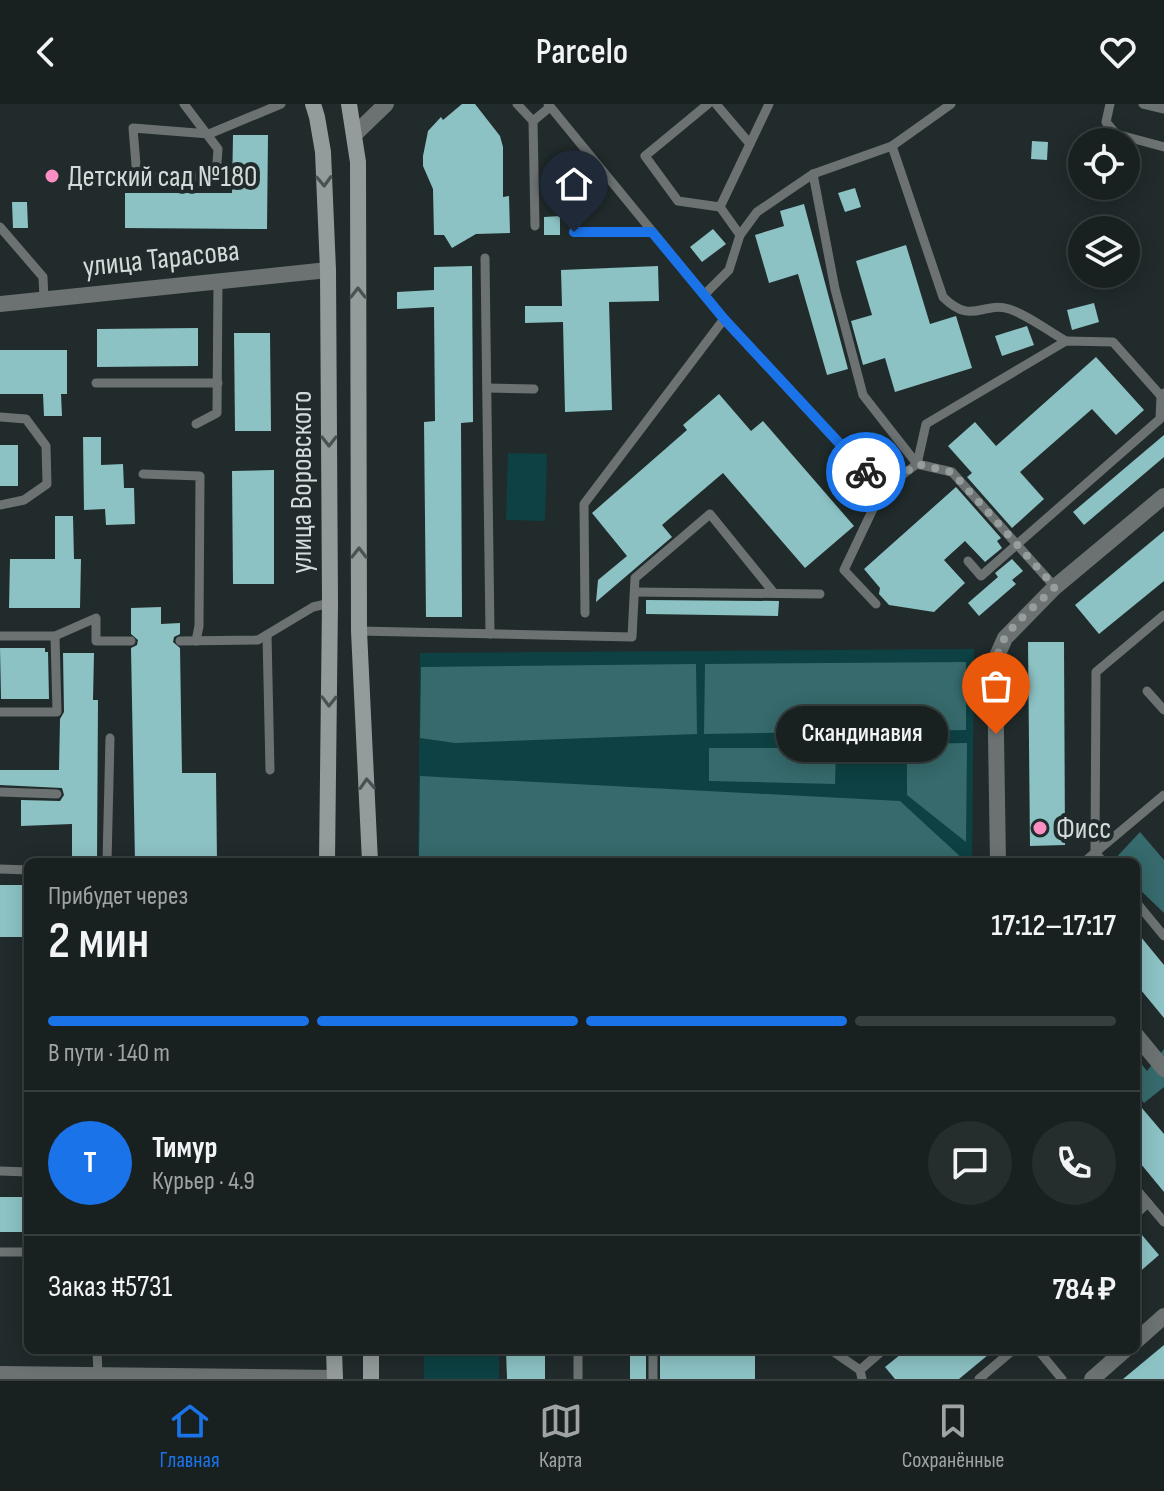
<!DOCTYPE html>
<html lang="ru">
<head>
<meta charset="utf-8">
<style>
  body { margin:0; font-family:"Sofia Sans Condensed",sans-serif; background:#262d2d; color:#f1f3f6; height:100vh; display:flex; flex-direction:column; font-size:30px; white-space:nowrap }
  * { box-sizing:border-box; margin:0 }
  p { font-size:26px; color:#9fa3a5 }
  .icon { flex:none; width:44px; height:44px; fill:none; stroke:currentColor; stroke-width:2; stroke-linecap:round; stroke-linejoin:round }
  .map { position:relative; flex:1; overflow:hidden }
  .panel { position:absolute; left:24px; top:754px; width:1116px; height:496px; display:flex; flex-direction:column; background:#192020; border-radius:12px; box-shadow:0 4px 20px #0003,0 0 0 2px #373e3e }
  .panel>* { flex:none }
  .fabs { position:absolute; left:1068px; top:24px; display:grid; gap:16px }
  .fabs a { display:grid; place-items:center; width:72px; height:72px; border-radius:50%; background:#192020; box-shadow:0 4px 20px #0003,0 0 0 2px #373e3e; font-size:40px }
  .pin { position:absolute; display:grid; place-items:center; width:68px; height:68px; color:#fff; margin:-82px -34px; border-radius:50% 50% 50% 0; rotate:-45deg; box-shadow:0 0 8px #0007 }
  .pin .icon { rotate:45deg }
  .courier { position:absolute; display:grid; place-items:center; width:80px; height:80px; margin:-40px; border:6px solid #1a73e8; border-radius:50%; background:#fff; color:#222; box-shadow:0 2px 10px #0007 }
  .bubble { position:absolute; height:56px; border-radius:28px; background:#192020; box-shadow:0 4px 20px #0003,0 0 0 2px #373e3e; font-size:26px; font-weight:600; line-height:56px; text-align:center }
  .overview em { font-style:normal; font-weight:600 }
  .overview div { display:flex; flex-direction:column-reverse }
  .overview { display:flex; align-items:center; justify-content:space-between; height:136px; padding:0 24px }
  h1 { font-size:52px; font-weight:600; line-height:60px }
  .bar { display:grid; grid-template-columns:repeat(4,1fr); gap:12px 8px; align-content:center; height:96px; padding:0 24px }
  .bar i { height:10px; border-radius:6px; background:#373e3e }
  .bar .current { background:#1a73e8 }
  .bar p { grid-column:span 4 }
  .line { display:flex; align-items:center; gap:20px; padding:0 24px; border-top:2px solid #373e3e }
  .line div { flex:1 }
  .round { display:grid; place-items:center; flex:none; width:84px; height:84px; border-radius:42px; background:#262d2d }
  header { display:flex; justify-content:space-between; align-items:center; height:104px; padding:0 24px; background:#192020; font-size:36px; font-weight:600 }
  .menu { display:flex; justify-content:space-around; align-items:center; height:112px; border-top:2px solid #373e3e; background:#192020; font-size:22px; color:#9fa3a5 }
  .menu a { display:grid; justify-items:center; gap:4px }
  .menu .current { color:#1a73e8 }
  .map>svg:first-child { display:block }
  .green { fill:#0d4143 }
  .forest { fill:#366a6c }
  .building { fill:#8cc2c4 }
  .lines { fill:none; stroke-linecap:round; stroke-linejoin:round }
  .service { stroke:#6c7272; stroke-width:9 }
  .minor { stroke:#6c7272; stroke-width:16 }
  .tertiary { stroke:#6c7272; stroke-width:16 }
  .secondary { stroke:#939b9b; stroke-width:16 }
  .oneway { stroke:#495252 }
  .done { stroke:#959d9d; stroke-width:8; stroke-dasharray:0 14.4 }
  .route { stroke:#1a73e8; stroke-width:10 }
  .poi-dot { fill:#fb8fc5; stroke:#212b2b; stroke-width:3 }
  .labels { text-anchor:middle; stroke-width:8; stroke-linejoin:round; paint-order:stroke }
  .poi-label { font-size:30px; fill:#d3dada; stroke:#212b2b; text-anchor:start }
  .street-label { font-size:30px; fill:#d3dada; stroke:#212b2b }
</style>
</head>
<body>
<header><svg class="icon" aria-label="back" viewBox="0 0 24 24"><path d="M15 5l-7 7 7 7"/></svg>Parcelo<svg class="icon" aria-label="heart" viewBox="0 0 24 24"><path d="M12 20l-8-8c-3-5 5-10 8-4 3-6 11-1 8 4z"/></svg></header>
<div class="map">
<svg width="1164" height="1275" viewBox="0 0 1164 1275">
  <rect width="100%" height="100%" fill="#212b2b"/>
  <g class="green">
    <path d="M508 349 547 350 545 417 506 416Z"/>
    <path d="M974 545 972 758H418L420 549Z"/>
    <rect x="424" y="1246" width="75" height="29"/>
  </g>
  <g class="forest">
    <path d="M966 558V626L704 630 705 560Z"/>
    <path d="M696 560 697 630 455 639 420 634 421 563Z"/>
    <path d="M967 639 966 738 907 691V640Z"/>
    <path d="M709 644H836L835 680 709 677Z"/>
    <path d="M420 672 900 697 963 755 419 758Z"/>
    <path d="M1140 728 1164 756V809L1136 782V758H1112Z"/>
    <path d="M1164 945V983L1144 999 1136 989V953L1147 967Z"/>
  </g>
  <g class="building">
    <path d="M462 0H475L500 32 503 43V93L509 92 510 129 476 130 452 144 444 131H434L433 85 423 62V52L428 27 441 13 443 16Z"/>
    <path d="M233 31H268L267 125 125 124V89H232Z"/>
    <path d="M1032 37 1048 38 1047 56 1031 55Z"/>
    <path d="M855 84 861 103 845 108 838 89Z"/>
    <path d="M12 98H27L28 124H13Z"/>
    <path d="M804 100 848 265 827 271 798 170 769 179 755 131 784 122 780 107Z"/>
    <path d="M560 112V131H544V113Z"/>
    <path d="M713 125 726 140 702 158 690 143Z"/>
    <path d="M906 141 930 220 956 212 972 264 895 288 885 254 863 261 851 217 872 211 856 157Z"/>
    <path d="M472 162 473 318 461 319 462 513H426L424 318 435 317 434 203 397 205V188L434 186V163Z"/>
    <path d="M658 162 659 197 609 198 612 306 565 308 563 218 525 219V202H562L561 166Z"/>
    <path d="M1094 199 1099 218 1072 226 1067 206Z"/>
    <path d="M1027 222 1034 241 1002 252 995 232Z"/>
    <path d="M198 224V262L97 263V225Z"/>
    <path d="M234 229H270L271 327H235Z"/>
    <path d="M0 246H67V290H61L62 312H44L43 290H0Z"/>
    <path d="M1096 253 1144 306 1116 331 1092 305 1020 368 1044 395 1012 424 967 373 972 369 948 342 975 318 996 342Z"/>
    <path d="M719 290 751 327 763 317 854 422 805 464 723 369 662 421 672 433 596 498 598 476 627 452 592 409 687 326 683 321Z"/>
    <path d="M1164 331V353L1084 421 1073 408Z"/>
    <path d="M83 333H101V361L123 360 124 384H134L135 420 106 421 105 405 84 406Z"/>
    <rect x="0" y="341" width="18" height="41"/>
    <path d="M274 366V480H233L232 367Z"/>
    <path d="M956 383 1001 434 997 437 1002 444 985 458 965 437 944 456 965 479 934 508 889 501 879 490 880 484 864 465Z"/>
    <path d="M55 412H73L74 455H81L80 504H9L10 455H55Z"/>
    <path d="M1164 427V477L1099 530 1075 501Z"/>
    <path d="M1012 455 1023 467 1012 476 1016 480 979 512 968 499 998 473 995 469Z"/>
    <path d="M646 496 779 497 778 512 646 510Z"/>
    <path d="M161 503V520L180 519V530L174 533 173 538 180 544 182 669H216L217 758H135L131 544 137 541 138 536 131 530V504Z"/>
    <path d="M1028 538H1064L1065 741 1030 742Z"/>
    <path d="M0 544H45V548H48L49 595H1Z"/>
    <path d="M63 549H94L93 596H98L97 758H72V720L21 722V696L60 697 64 691 62 684 0 681V666H59L60 615 64 608Z"/>
    <rect x="0" y="781" width="28" height="52"/>
    <path d="M1136 827 1164 861V914L1136 880Z"/>
    <path d="M1136 997 1164 1030V1088L1136 1054Z"/>
    <rect x="0" y="1093" width="28" height="35"/>
    <path d="M1136 1124 1159 1151 1136 1171Z"/>
    <path d="M1164 1241V1275H1123Z"/>
    <path d="M506 1246H545V1275H507Z"/>
    <rect x="630" y="1246" width="16" height="29"/>
    <rect x="660" y="1246" width="95" height="29"/>
    <path d="M906 1246H994L959 1275H895L885 1263Z"/>
  </g>
  <g class="lines">
    <g class="service">
      <path d="M184 0 218 45 216 73H137L133 24 209 30 281 0"/>
      <path d="M517 0 533 17 535 122"/>
      <path d="M548 0 724 215 882 386"/>
      <path d="M708 0 645 52 678 97 720 103"/>
      <path d="M716 0 750 40"/>
      <path d="M1110 0 1106 18 1116 30 1164 43"/>
      <path d="M1143 0 1164 5"/>
      <path d="M533 17 550 3"/>
      <path d="M892 42 943 193C972 222 982 197 1009 205 1028 211 1048 227 1066 237"/>
      <path d="M813 70 835 185 863 291 917 360 952 368 1055 483"/>
      <path d="M0 123 43 173 44 195"/>
      <path d="M574 128H652"/>
      <path d="M740 131 720 103 769 0"/>
      <path d="M485 154 490 530"/>
      <path d="M704 191 729 166 740 131 757 108 813 70 892 42 951 0"/>
      <path d="M96 279H218"/>
      <path d="M487 284 534 285"/>
      <path d="M0 313 26 315 46 342 47 380 24 396 0 401"/>
      <path d="M196 320 217 309 218 176"/>
      <path d="M143 370 200 372 199 522 196 537"/>
      <path d="M968 457 981 472 1160 315 1161 292"/>
      <path d="M635 488 820 490"/>
      <path d="M876 500 844 466 882 386 917 360 926 320 1066 237 1113 238 1161 292 1164 289"/>
      <path d="M585 509 584 400 724 215"/>
      <path d="M359 527 632 533 635 474 710 410 774 489"/>
      <path d="M267 531 270 666"/>
      <path d="M0 532H55L57 608H0"/>
      <path d="M55 532 96 514V537H131"/>
      <path d="M180 537 258 536 313 503 330 499"/>
      <path d="M1147 587 1164 606"/>
      <path d="M0 688 57 690"/>
      <path d="M107 758 110 634"/>
      <path d="M1084 758 1164 691"/>
      <path d="M1103 758 1095 748 1096 568 1164 511"/>
      <path d="M0 765 28 766"/>
      <path d="M1136 798 1164 832"/>
      <path d="M0 1067 28 1068"/>
      <path d="M1136 1085 1164 1118"/>
      <path d="M1136 1110 1148 1099"/>
      <path d="M0 1148H28"/>
      <path d="M97 1246 98 1271"/>
      <path d="M578 1246V1275"/>
      <path d="M653 1246V1275"/>
      <path d="M831 1246 860 1266 862 1275"/>
      <path d="M1038 1246 1062 1275"/>
      <path d="M860 1266 883 1246"/>
      <path d="M979 1275 1013 1246"/>
    </g>
    <g class="minor">
      <path d="M355 30 386 0"/>
      <path d="M0 200 328 166"/>
      <path d="M998 758 995 568 998 550 1005 534 1055 483 1164 392"/>
      <path d="M1136 931 1164 965"/>
      <path d="M1136 1237 1164 1212"/>
      <path d="M1092 1275 1125 1246"/>
    </g>
    <path class="tertiary" d="M0 1270 335 1274"/>
    <g class="secondary">
      <path d="M313 0 317 13 323 48 328 166 330 499 327 758"/>
      <path d="M349 0 358 58 359 527 370 758"/>
      <path d="M334 1246 335 1275"/>
      <path d="M371 1275V1246"/>
    </g>
  </g>
  <defs><path id="oneway-chevron" d="M-2-3.5L2.5 0L-2 3.5" fill="none" stroke-width="1.6" stroke-linecap="round" stroke-linejoin="round" transform="scale(2)"/></defs>
  <g class="oneway">
    <use href="#oneway-chevron" transform="translate(324 77) rotate(88)"/>
    <use href="#oneway-chevron" transform="translate(358 189) rotate(-90)"/>
    <use href="#oneway-chevron" transform="translate(329 337) rotate(90)"/>
    <use href="#oneway-chevron" transform="translate(359 449) rotate(-90)"/>
    <use href="#oneway-chevron" transform="translate(329 597) rotate(91)"/>
    <use href="#oneway-chevron" transform="translate(367 680) rotate(-93)"/>
  </g>
  <g class="lines">
    <path class="done" d="M866 368 882 386 917 360 952 368 1055 483C1040 498 1013 519 1003 537 989 563 996 601 996 630"/>
    <path class="route" d="M574 128H652L724 215 866 368"/>
  </g>
  <g class="poi-dot">
    <circle cx="52" cy="72" r="8"/>
    <circle cx="1040" cy="724" r="8"/>
  </g>
  <g class="labels">
    <g class="poi-label">
      <text x="68" y="82">Детский сад №180</text>
      <text x="1056" y="734">Фисс</text>
    </g>
    <g class="street-label">
      <text transform="translate(161 154) rotate(-6)" y="10">улица Тарасова</text>
      <text transform="translate(301 378) rotate(-90)" y="10">улица Воровского</text>
    </g>
  </g>
</svg>
<div class="fabs">
<a><svg class="icon" aria-label="locate" viewBox="0 0 24 24"><circle cx="12" cy="12" r="6"/><path d="M12 2v4M12 18v4M2 12h4M18 12h4"/></svg></a>
<a><svg class="icon" aria-label="layers" viewBox="0 0 24 24"><path d="M12 4l9 5-9 5-9-5zM3 14l9 5 9-5"/></svg></a>
</div>
<div class="pin" style="left:996px;top:630px;background:#ea580c"><svg class="icon" aria-label="bag" viewBox="0 0 24 24"><path d="M5 8h14l-1 12H6zM9 8a3 3 0 0 1 6 0"/></svg></div>
<div class="pin" style="left:574px;top:128px;background:#1f2937"><svg class="icon" aria-label="home" viewBox="0 0 24 24"><path d="M3 11l9-7 9 7M6 9v11h12V9"/></svg></div>
<div class="courier" style="left:866px;top:368px"><svg class="icon" aria-label="bike" viewBox="0 0 24 24"><circle cx="6" cy="16" r="4"/><circle cx="18" cy="16" r="4"/><path d="M6 16l4-8h5l3 8M10 8l3 8H6M13 5h3"/></svg></div>
<div class="bubble" style="left:776px;top:602px;width:172px">Скандинавия</div>
<section class="panel">
<div class="overview"><div><h1>2 мин</h1><p>Прибудет через</p></div><em>17:12–17:17</em></div>
<div class="bar"><i class="current"></i><i class="current"></i><i class="current"></i><i></i><p>В пути · 140 m</p></div>
<div class="line" style="height:144px"><b class="round" style="background:#1a73e8;color:#fff">Т</b><div><b>Тимур</b><p>Курьер · 4.9</p></div><a class="round"><svg class="icon" aria-label="chat" viewBox="0 0 24 24"><path d="M4 5h16v11H9l-5 4z"/></svg></a><a class="round"><svg class="icon" aria-label="phone" viewBox="0 0 24 24"><path d="M5 4h4l2 5-3 2q2 4 5 5l2-3 5 2v4C11 20 4 13 5 4z"/></svg></a></div>
<div class="line" style="height:104px"><div>Заказ #5731</div><b>784 ₽</b></div>
</section>
</div>
<nav class="menu">
<a class="current"><svg class="icon" aria-label="home" viewBox="0 0 24 24"><path d="M3 11l9-7 9 7M6 9v11h12V9"/></svg>Главная</a>
<a><svg class="icon" aria-label="map" viewBox="0 0 24 24"><path d="M3 6l6-2 6 2 6-2v14l-6 2-6-2-6 2zM9 4v14M15 6v14"/></svg>Карта</a>
<a><svg class="icon" aria-label="saved" viewBox="0 0 24 24"><path d="M7 4h10v16l-5-4-5 4z"/></svg>Сохранённые</a>
</nav>
</body>
</html>
